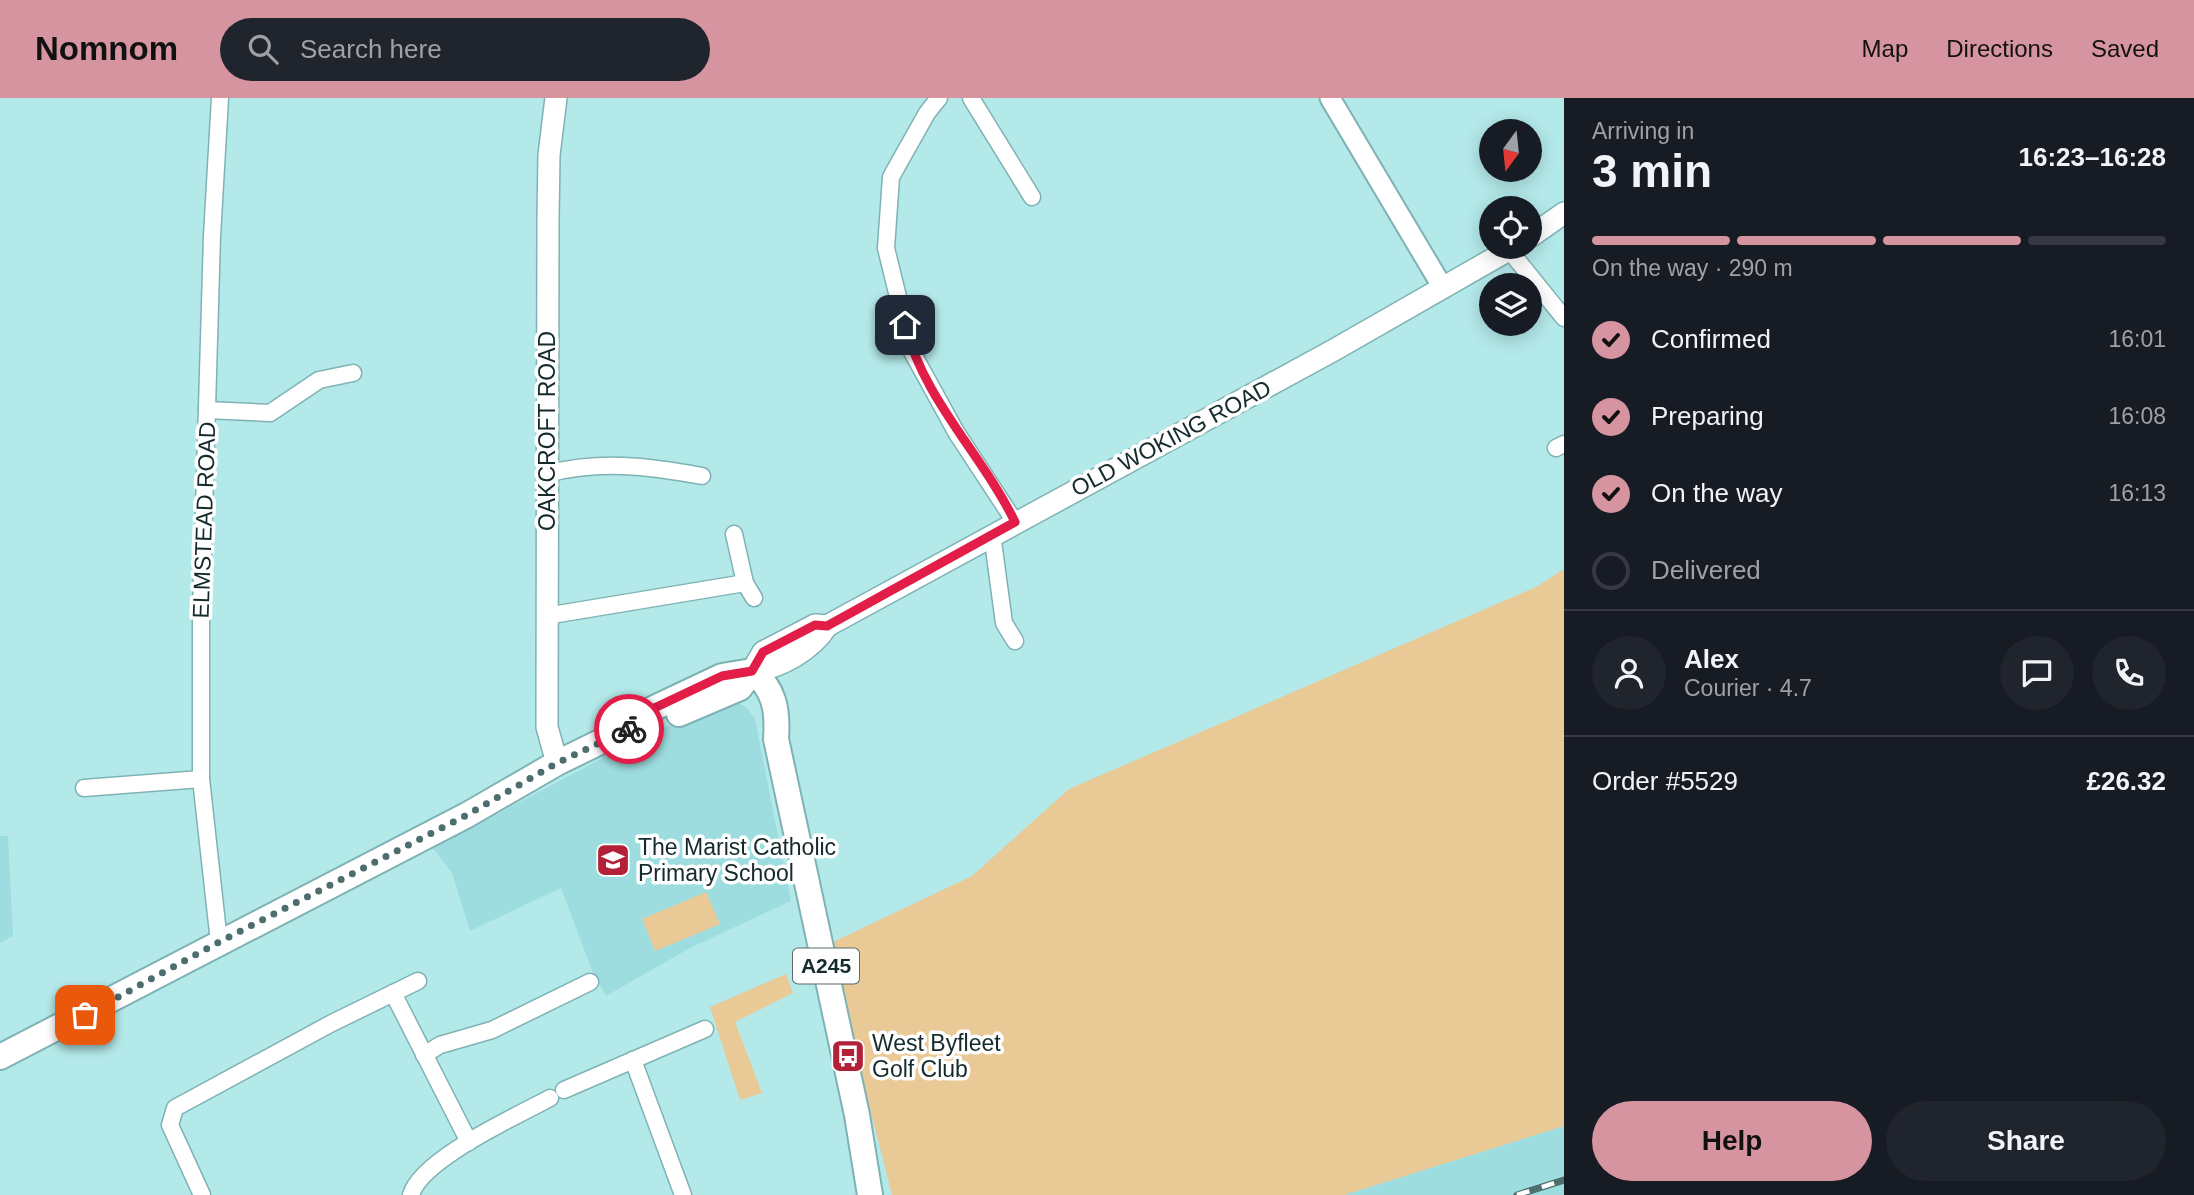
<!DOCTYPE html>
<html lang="en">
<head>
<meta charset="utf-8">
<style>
  body { margin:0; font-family:Arial,sans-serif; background:#20242c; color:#f1f3f6; height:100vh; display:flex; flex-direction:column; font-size:26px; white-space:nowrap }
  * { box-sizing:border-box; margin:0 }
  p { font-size:23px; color:#9ea1a6 }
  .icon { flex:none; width:38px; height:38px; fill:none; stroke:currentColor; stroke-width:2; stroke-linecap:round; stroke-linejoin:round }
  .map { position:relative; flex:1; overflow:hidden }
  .details { display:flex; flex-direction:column; background:#171b24; width:630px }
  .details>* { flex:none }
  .needle { width:46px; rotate:195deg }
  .tools { position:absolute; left:1479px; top:21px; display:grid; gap:14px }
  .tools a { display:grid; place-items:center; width:63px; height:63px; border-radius:50%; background:#171b24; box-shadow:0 4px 18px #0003; font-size:35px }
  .pin { position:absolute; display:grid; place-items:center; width:60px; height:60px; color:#fff; margin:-30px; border-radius:14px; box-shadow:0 4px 10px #0006 }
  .courier { position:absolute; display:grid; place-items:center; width:70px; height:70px; margin:-35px; border:5px solid #e11d48; border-radius:50%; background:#fff; color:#222; box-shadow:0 2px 9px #0007 }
  .headline em { font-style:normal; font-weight:800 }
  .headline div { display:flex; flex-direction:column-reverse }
  .headline { display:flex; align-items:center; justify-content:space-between; height:119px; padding:0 28px }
  h1 { font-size:46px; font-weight:800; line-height:52px }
  .bar { display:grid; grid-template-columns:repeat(4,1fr); gap:10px 7px; align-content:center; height:84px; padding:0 28px }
  .bar i { height:9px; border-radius:5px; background:#363941 }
  .bar .current { background:#d594a0 }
  .bar p { grid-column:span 4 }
  .line { display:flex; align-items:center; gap:18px; padding:0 28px; border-top:2px solid #363941 }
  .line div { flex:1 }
  .round { display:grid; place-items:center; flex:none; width:74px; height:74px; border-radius:37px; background:#20242c }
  ol { padding:0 28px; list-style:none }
  li { display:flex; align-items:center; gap:21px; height:77px }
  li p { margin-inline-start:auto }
  li .icon { padding:7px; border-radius:50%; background:#d594a0; color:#111; stroke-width:4 }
  li:last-child { color:#9ea1a6 }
  li i { width:38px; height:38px; border:4px solid #363941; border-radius:50% }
  .cta { display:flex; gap:14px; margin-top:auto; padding:14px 28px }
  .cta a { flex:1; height:80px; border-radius:42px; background:#d594a0; color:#111; font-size:28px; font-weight:800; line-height:80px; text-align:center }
  .cta a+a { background:#20242c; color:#f1f3f6 }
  header { display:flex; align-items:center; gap:42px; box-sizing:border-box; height:98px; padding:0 35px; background:#d594a0; color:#111 }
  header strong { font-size:33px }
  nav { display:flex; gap:38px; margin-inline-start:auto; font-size:24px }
  .search { width:490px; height:63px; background:#20242c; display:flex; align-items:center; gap:18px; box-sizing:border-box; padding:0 24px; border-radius:38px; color:#9ea1a6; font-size:26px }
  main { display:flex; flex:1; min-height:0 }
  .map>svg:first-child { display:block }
  .built { fill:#9edddf }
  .green { fill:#e9c996 }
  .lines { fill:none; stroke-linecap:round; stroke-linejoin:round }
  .minor-casing { stroke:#7fb2b4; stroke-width:19 }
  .tertiary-casing { stroke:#7fb2b4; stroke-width:23 }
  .secondary-casing { stroke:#7fb2b4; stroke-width:24 }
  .primary-casing { stroke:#7fb2b4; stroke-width:28 }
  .minor { stroke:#fff; stroke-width:16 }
  .tertiary { stroke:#fff; stroke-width:19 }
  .secondary { stroke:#fff; stroke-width:21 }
  .primary { stroke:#fff; stroke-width:24 }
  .rail-casing { stroke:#4e6f70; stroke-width:7 }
  .rail { stroke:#fefefe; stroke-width:4.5; stroke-dasharray:13; stroke-linecap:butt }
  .done { stroke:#4d6d6e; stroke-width:7; stroke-dasharray:0 12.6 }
  .route { stroke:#e11d48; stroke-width:9 }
  .labels { text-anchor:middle; stroke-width:7; stroke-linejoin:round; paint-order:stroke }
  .shield { fill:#fefefe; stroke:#5b6a6a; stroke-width:2 }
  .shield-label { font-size:21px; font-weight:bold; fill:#152a2b }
  .street-label { font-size:23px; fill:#152a2b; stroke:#fefefe }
  .poi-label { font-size:23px; fill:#152a2b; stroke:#fefefe; text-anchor:start }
</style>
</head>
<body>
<header>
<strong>Nomnom</strong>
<div class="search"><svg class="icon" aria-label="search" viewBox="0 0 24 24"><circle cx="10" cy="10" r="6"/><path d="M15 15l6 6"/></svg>Search here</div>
<nav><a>Map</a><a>Directions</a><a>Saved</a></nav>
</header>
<main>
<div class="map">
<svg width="1564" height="1097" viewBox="0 0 1564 1097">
  <rect width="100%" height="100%" fill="#b4e9ea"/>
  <g class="built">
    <path d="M725 604H737L746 609 755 621 791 803 690 850 606 898 593 875 561 790 470 833 452 775 433 750 644 638Z"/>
    <path d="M0 738H8L13 838 0 845Z"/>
    <path d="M1564 1028V1097H1344Z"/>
  </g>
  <g class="green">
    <path d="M1564 471V1028L1344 1097H892L855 952 833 844 972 778 1069 691 1536 489Z"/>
    <path d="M706 794 720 826 655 853 642 821Z"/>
    <path d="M786 876 793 895 735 924 762 995 740 1002 710 909Z"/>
  </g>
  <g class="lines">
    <g class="minor-casing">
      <g id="minor">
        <path d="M939 0 927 15 891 79 886 150 911 252 956 334 1015 424"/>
        <path d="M971 0 1032 99"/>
        <path d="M1509 152 1564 220"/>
        <path d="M207 312 270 315 319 282 353 275"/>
        <path d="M1556 350 1564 346"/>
        <path d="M546 376C600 362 648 368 702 378"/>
        <path d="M734 436 745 485 754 500"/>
        <path d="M992 436 1004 525 1015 543"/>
        <path d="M546 518 745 485"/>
        <path d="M84 690 201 681"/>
        <path d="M219 844 201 681V515L212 138 220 0"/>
        <path d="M393 895 469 1044"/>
        <path d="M424 957 440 947 492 932 590 884"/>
        <path d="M633 962 683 1097"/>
        <path d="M564 992 705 931"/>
        <path d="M202 1097 170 1027 175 1010 332 925 418 883"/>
        <path d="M411 1097C421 1061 517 1018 550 1000"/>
      </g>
    </g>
    <g class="tertiary-casing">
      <path id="tertiary" d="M1330 0 1443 190"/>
    </g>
    <g class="secondary-casing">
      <g id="secondary">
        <path d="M556 0 549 57 548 121 547 629 557 665"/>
        <path d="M1530 139 1564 115"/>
        <path d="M752 573C780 570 812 552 827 528L1334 252 1514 149"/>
        <path d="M752 573 763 554 815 527 827 528"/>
      </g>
    </g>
    <g class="primary-casing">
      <g id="primary">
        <path d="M752 573C775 591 778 613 776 641L857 1017 870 1097"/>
        <path d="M679 616 740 590 752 573"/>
        <path d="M0 959 467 717 557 665 641 624 648 613 722 578 752 573"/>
      </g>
    </g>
    <use href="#minor" class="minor"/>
    <use href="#tertiary" class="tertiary"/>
    <use href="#secondary" class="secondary"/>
    <use href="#primary" class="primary"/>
    <g class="rail-casing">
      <path id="rail" d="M1517 1097 1564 1082"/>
    </g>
    <use href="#rail" class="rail"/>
  </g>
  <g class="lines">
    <path class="done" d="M85 917 219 844 467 717 557 665 629 631"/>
    <path class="route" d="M629 631 641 624 648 613 722 578 752 573 763 554 815 527 827 528 1015 424C982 356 924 302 905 227"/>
  </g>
  <defs>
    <g id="school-square" transform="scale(1.75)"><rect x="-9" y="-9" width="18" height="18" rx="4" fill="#b32138" stroke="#fefefe"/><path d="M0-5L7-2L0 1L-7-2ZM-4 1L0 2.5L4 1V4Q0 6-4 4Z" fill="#fff"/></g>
    <g id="bus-square" transform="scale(1.75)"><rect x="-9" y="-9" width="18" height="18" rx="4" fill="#b32138" stroke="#fefefe"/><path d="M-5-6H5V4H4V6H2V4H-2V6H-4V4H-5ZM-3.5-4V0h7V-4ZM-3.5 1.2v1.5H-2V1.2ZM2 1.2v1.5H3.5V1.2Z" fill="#fff"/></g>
  </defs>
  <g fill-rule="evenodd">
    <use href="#school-square" x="613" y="762"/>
    <use href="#bus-square" x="848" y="958"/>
  </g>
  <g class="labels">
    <rect class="shield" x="793" y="850.5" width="66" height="35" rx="5"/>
    <g class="shield-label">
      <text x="826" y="875">A245</text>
    </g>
    <g class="street-label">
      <text transform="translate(547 333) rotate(-90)" y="8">OAKCROFT ROAD</text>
      <text transform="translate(1171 340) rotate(-28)" y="8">OLD WOKING ROAD</text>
      <text transform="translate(204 422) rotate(-88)" y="8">ELMSTEAD ROAD</text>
    </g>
    <g class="poi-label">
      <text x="638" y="757">The Marist Catholic<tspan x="638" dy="26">Primary School</tspan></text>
      <text x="872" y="953">West Byfleet<tspan x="872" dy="26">Golf Club</tspan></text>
    </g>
  </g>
</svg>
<div class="tools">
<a><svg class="needle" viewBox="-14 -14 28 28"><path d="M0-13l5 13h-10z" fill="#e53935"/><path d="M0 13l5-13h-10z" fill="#9ea1a6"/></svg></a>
<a><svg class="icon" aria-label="locate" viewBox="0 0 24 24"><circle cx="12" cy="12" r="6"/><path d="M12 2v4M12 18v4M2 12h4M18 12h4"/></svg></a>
<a><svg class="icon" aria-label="layers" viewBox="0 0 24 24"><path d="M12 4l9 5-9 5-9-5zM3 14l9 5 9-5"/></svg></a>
</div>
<div class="pin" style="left:85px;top:917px;background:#ea580c"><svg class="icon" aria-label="bag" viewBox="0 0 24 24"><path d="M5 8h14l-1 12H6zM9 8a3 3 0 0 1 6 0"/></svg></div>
<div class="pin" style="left:905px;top:227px;background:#1f2937"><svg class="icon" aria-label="home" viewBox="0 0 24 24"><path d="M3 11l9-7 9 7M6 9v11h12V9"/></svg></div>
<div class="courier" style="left:629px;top:631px"><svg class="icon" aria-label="bike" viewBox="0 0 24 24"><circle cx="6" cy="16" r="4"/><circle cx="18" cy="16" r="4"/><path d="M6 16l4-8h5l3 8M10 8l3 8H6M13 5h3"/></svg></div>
</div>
<section class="details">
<div class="headline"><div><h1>3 min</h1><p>Arriving in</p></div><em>16:23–16:28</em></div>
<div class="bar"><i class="current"></i><i class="current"></i><i class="current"></i><i></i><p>On the way · 290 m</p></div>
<ol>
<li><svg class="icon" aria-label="check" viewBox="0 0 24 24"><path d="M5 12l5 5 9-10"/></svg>Confirmed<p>16:01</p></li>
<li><svg class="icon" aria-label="check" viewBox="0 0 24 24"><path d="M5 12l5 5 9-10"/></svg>Preparing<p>16:08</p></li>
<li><svg class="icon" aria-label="check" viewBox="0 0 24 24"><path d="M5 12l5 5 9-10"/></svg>On the way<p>16:13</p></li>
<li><i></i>Delivered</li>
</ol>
<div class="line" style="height:126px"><a class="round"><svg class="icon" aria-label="person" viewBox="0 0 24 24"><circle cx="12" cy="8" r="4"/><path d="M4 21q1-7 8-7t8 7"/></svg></a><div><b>Alex</b><p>Courier · 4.7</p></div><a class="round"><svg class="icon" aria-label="chat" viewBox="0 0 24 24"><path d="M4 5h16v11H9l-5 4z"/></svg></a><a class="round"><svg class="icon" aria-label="phone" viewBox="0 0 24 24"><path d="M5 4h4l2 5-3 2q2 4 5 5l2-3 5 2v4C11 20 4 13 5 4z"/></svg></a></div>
<div class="line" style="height:91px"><div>Order #5529</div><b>£26.32</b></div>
<div class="cta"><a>Help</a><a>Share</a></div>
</section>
</main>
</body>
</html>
